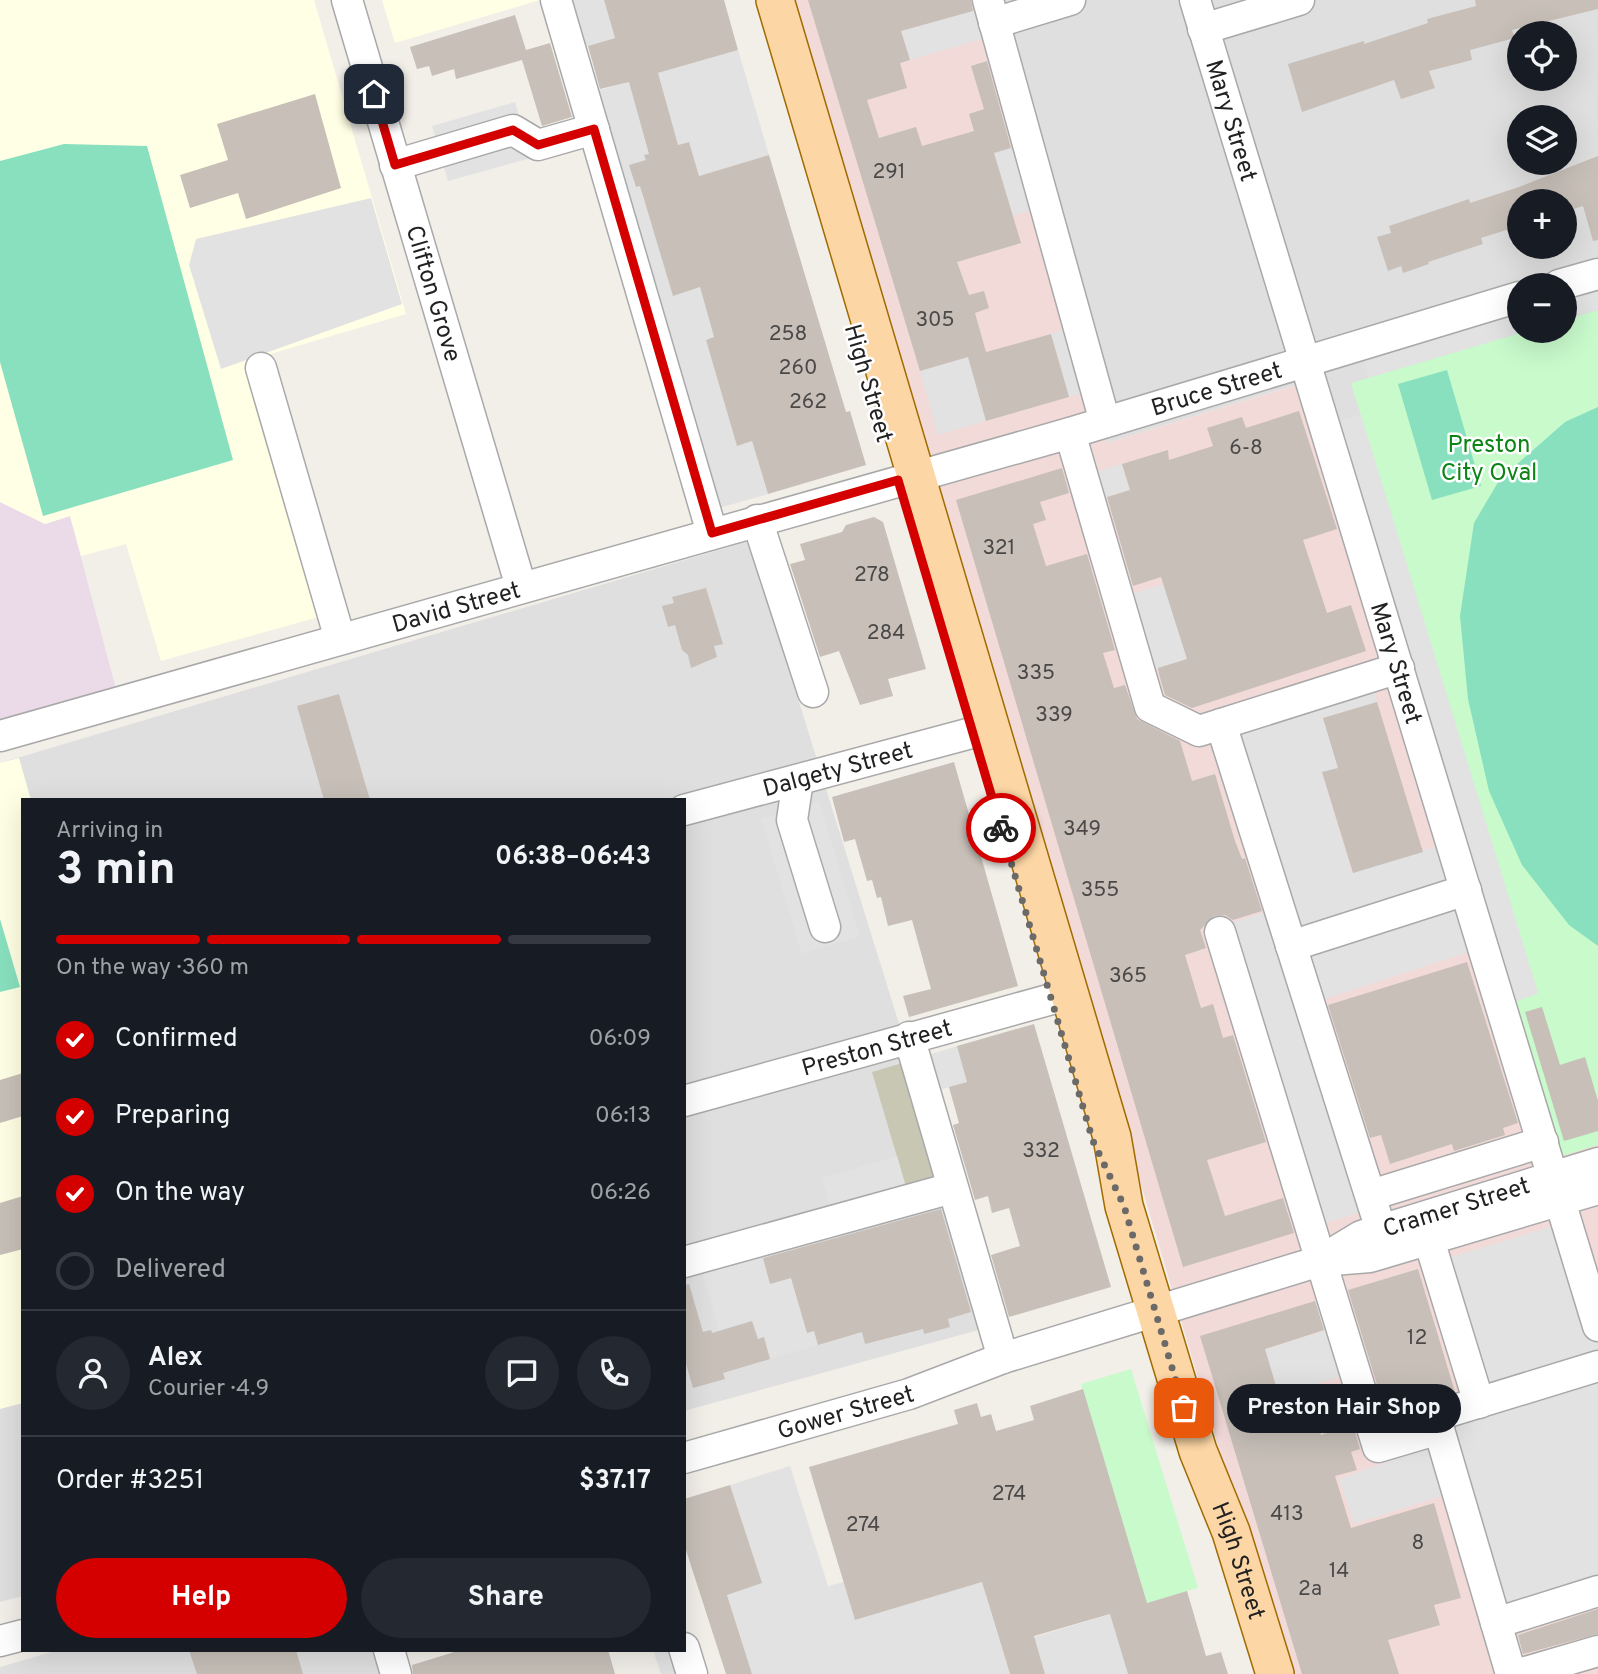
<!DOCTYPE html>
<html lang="en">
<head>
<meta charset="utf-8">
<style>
  body { margin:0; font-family:Overpass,sans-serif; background:#242831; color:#f1f3f6; height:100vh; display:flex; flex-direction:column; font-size:26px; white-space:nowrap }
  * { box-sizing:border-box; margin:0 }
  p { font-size:23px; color:#9ea1a6 }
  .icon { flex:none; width:38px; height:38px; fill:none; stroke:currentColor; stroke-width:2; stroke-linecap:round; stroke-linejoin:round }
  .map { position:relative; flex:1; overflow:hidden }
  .sheet { position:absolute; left:21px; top:798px; width:665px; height:854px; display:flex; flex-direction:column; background:#171b24; border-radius:0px; box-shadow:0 7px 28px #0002 }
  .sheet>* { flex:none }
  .tools { position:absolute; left:1507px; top:21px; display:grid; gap:14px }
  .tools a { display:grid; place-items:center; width:70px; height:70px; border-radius:50%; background:#171b24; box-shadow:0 7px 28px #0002; font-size:35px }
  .pin { position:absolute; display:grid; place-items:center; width:60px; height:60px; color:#fff; margin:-30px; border-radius:14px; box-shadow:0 4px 10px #0006 }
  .courier { position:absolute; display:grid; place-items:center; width:70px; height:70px; margin:-35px; border:5px solid #d40000; border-radius:50%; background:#fff; color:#222; box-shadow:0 2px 9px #0007 }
  .bubble { position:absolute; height:49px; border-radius:24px; background:#171b24; box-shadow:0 7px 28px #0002; font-size:23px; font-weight:700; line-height:49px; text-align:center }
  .summary em { font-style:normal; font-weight:700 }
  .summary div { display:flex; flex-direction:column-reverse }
  .summary { display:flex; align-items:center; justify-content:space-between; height:119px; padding:0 35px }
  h1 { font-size:46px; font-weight:700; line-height:52px }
  .bar { display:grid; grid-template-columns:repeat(4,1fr); gap:10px 7px; align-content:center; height:84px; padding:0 35px }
  .bar i { height:9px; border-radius:5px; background:#363941 }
  .bar .active { background:#d40000 }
  .bar p { grid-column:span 4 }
  .line { display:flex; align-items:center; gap:18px; padding:0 35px; border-top:2px solid #363941 }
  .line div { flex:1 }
  .round { display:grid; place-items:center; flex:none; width:74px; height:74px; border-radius:37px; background:#242831 }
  ol { padding:0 35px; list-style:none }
  li { display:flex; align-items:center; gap:21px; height:77px }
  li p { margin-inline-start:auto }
  li .icon { padding:7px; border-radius:50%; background:#d40000; color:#fff; stroke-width:4 }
  li:last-child { color:#9ea1a6 }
  li i { width:38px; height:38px; border:4px solid #363941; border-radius:50% }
  .cta { display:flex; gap:14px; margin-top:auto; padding:14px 35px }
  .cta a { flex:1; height:80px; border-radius:42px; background:#d40000; color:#fff; font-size:28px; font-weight:700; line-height:80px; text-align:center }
  .cta a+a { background:#242831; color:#f1f3f6 }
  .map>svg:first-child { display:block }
  .residential { fill:#e0dfdf; fill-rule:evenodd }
  .commercial { fill:#f2dad9 }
  .industrial { fill:#ebdbe8 }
  .education { fill:#ffffe5 }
  .construction { fill:#c7c7b4 }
  .park { fill:#c8facc }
  .pitch { fill:#88e0be }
  .parking { fill:#e2e2e2 }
  .building { fill:#c7bfb8 }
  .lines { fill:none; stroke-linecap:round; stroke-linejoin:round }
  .minor-casing { stroke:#a9a9a9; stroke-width:33 }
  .major-casing { stroke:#a06b00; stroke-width:40 }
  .minor { stroke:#fff; stroke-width:30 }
  .major { stroke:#fcd6a4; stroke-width:37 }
  .done { stroke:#6b6a68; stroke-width:7; stroke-dasharray:0 12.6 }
  .route { stroke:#d40000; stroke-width:9 }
  .labels { text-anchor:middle; stroke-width:5; stroke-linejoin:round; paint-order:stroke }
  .number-label { font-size:21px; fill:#4b4948 }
  .street-label { font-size:24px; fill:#222; stroke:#fff }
  .park-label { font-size:24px; fill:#0c8416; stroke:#fff }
</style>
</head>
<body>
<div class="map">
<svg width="1598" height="1674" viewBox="0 0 1598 1674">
  <rect width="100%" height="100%" fill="#f2efe9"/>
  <g class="residential">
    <path d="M984 0H1598V1139L1299 384 1107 443ZM1519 33H1564V79H1519ZM1519 117H1564V163H1519ZM1519 201H1564V247H1519ZM1519 285H1564V331H1519Z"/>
    <path d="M749 541 993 1326 684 1411V800H23V1596L0 1602V763Z"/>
    <path d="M59 1650H384L391 1674H0V1667Z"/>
  </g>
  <path class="commercial" d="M793 0H984L1107 443 1300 384 1598 1139V1674H1285Z"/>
  <path class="industrial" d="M0 502 45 524 70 516 116 689 0 719Z"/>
  <g class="education">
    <path d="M0 0H314L406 314 253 359 319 617 161 661 126 544 81 556 70 516 45 524 0 502Z"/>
    <path d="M382 0H540L395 43Z"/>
    <path d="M19 758 31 800H23V1403L0 1409V763Z"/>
  </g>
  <path class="construction" d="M909 1061 944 1183 908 1194 872 1072Z"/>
  <g class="park">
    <path d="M1598 310V1145L1562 1156 1512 1003 1538 993 1351 383 1527 331H1564L1565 320Z"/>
    <path d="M1131 1369 1198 1588 1147 1603 1081 1384Z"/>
  </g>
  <g class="pitch">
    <path d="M64 144 147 146 233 460 43 516 0 362V161Z"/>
    <path d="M1447 370 1481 486 1432 500 1398 384Z"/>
    <path d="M1598 407V946L1569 925 1522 865 1489 791 1468 699 1460 616 1474 523 1500 479 1565 422Z"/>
    <path d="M0 919 20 987 0 992Z"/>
  </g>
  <g class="parking">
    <path d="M570 0H604L615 38 584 47Z"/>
    <path d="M976 10 985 38 910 60 901 31Z"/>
    <path d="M738 50 769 155 699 176 688 142 645 155 650 183 642 193 673 295 700 287 714 337 706 340 737 445 752 441 768 494 719 508 593 92Z"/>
    <path d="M515 102 531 158 448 181 432 126Z"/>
    <path d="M1018 146 1036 209 1012 216 994 153Z"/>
    <path d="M371 198 402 304 221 369 189 265 196 239Z"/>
    <path d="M1598 286V309L1565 319 1564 296Z"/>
    <path d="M1519 310V331H1526L1368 378 1363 357Z"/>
    <path d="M1067 329 1085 392 1069 397 1051 334Z"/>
    <path d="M968 357 986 421 938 435 920 371Z"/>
    <path d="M1361 415 1538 993 1512 1003 1333 423Z"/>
    <path d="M1122 464 1130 490 1096 500 1088 474Z"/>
    <path d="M1164 584 1187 659 1148 671 1124 596Z"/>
    <path d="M1365 664 1377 702 1323 718 1338 768 1322 773 1352 873 1441 845 1475 950 1315 1002 1380 1206 1319 1225 1224 925 1275 909 1213 713Z"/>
    <path d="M819 801 860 936 802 954 761 819Z"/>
    <path d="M957 1046 970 1081 933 1092 922 1057Z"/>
    <path d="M897 1156 908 1194 833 1216 822 1178Z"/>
    <path d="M1574 1220 1598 1300V1591L1496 1623 1445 1495 1354 1524 1339 1479 1387 1462 1376 1425 1465 1399 1424 1265Z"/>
    <path d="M760 1247 770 1283 801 1275 818 1345 770 1359 764 1338 758 1339 752 1322 719 1331 700 1264Z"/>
    <path d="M1326 1298 1349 1374 1279 1396 1265 1349 1324 1331 1315 1301Z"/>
    <path d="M790 1466 828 1586 844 1582 855 1620 1004 1575 986 1596 1010 1674H752L727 1595 761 1583 730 1485Z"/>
    <path d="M1111 1614 1128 1674H1045L1034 1637Z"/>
    <path d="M653 1650H684L692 1674H661Z"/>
  </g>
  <g class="building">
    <path d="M604 0H724L738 50 658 73 678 145 689 142 699 176 769 155 846 412 850 411 866 465 768 494 752 441 737 446 706 340 714 337 700 287 673 296 640 186 636 187 629 165 646 160 644 155 649 154 629 82 600 89 588 46 615 38Z"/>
    <path d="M808 0H971L973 11 901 31 910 60 900 63 907 88 867 100 879 138 916 127 922 146 974 131 969 114 984 109 971 66 987 61 1011 148 994 153 1021 243 957 262 969 295 984 291 989 308 975 313 986 352 1051 334 1069 397 986 421 968 357 920 371Z"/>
    <path d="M1475 0H1598V9L1512 30 1515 38 1470 50 1472 60 1429 71 1435 88 1401 99 1394 80 1302 112 1288 64 1364 41V44L1428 23 1427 19 1476 6Z"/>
    <path d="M515 15 526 50 550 43 572 117 542 126 522 60 456 79 454 69 432 76 429 66 417 69 410 47Z"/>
    <path d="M315 94 341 188 246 219 238 193 190 208 180 175 228 160 217 124Z"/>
    <path d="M1598 156V240L1593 241 1583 206 1564 212V201H1519V226L1481 238 1483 244 1428 262 1429 264 1403 273 1401 266 1388 271 1377 237 1391 233 1389 226 1469 199 1470 203 1519 187Z"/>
    <path d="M1299 411 1337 529 1303 540 1327 613 1351 605 1366 651 1192 708 1165 695 1159 674 1158 668 1187 659 1161 577 1133 586 1107 497 1130 490 1122 464 1168 450 1169 460 1213 446 1207 428 1242 417 1246 428Z"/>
    <path d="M1062 468 1069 493 1040 502 1046 520 1033 524 1046 566 1087 554 1115 650 1103 653 1114 688 1125 685 1137 719 1180 741 1192 781 1215 774 1235 841 1242 859 1245 858 1262 911 1233 920 1225 915 1214 916 1200 930 1206 948 1185 955 1201 1008 1213 1004 1223 1038 1233 1035 1266 1142 1207 1160 1225 1216 1283 1198 1294 1233 1183 1267 956 500Z"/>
    <path d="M874 517 883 522 926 669 888 679 893 696 860 705 839 651 820 657 790 564 805 560 800 544 842 532 846 525Z"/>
    <path d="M706 588 723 644 714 646 717 657 691 668 688 655 682 650 675 625 668 627 662 606 674 603 672 597Z"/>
    <path d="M339 694 370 800H324L297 706Z"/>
    <path d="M1377 702 1423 852 1353 873 1322 772 1338 768 1323 718Z"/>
    <path d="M954 762 1018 986 909 1017 903 996 931 989 912 920 888 926 881 897 877 898 872 880 867 881 855 839 844 842 832 797Z"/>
    <path d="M1467 962 1518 1123 1503 1128 1505 1135 1454 1151 1452 1144 1390 1164 1381 1135 1370 1138 1328 1005Z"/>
    <path d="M1542 1007 1560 1065 1585 1057 1598 1101V1131L1564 1141 1525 1012Z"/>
    <path d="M1034 1024 1111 1287 1009 1317 991 1255 1020 1246 1009 1208 992 1213 988 1196 975 1200 953 1125 959 1123 949 1087 967 1082 957 1046Z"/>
    <path d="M23 1073V1116L0 1123V1080Z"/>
    <path d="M23 1196V1249L0 1255V1203Z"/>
    <path d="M941 1209 971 1312 948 1319 950 1327 924 1334 923 1329 865 1344 862 1332 818 1345 814 1331 807 1333 791 1278 770 1284 763 1258Z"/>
    <path d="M1418 1269 1455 1392 1386 1414 1348 1290Z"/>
    <path d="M689 1284 703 1332 711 1330 712 1333 752 1321 758 1339 764 1337 770 1359 723 1373 725 1379 693 1388 684 1357V1285Z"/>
    <path d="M1315 1301 1324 1330 1265 1349 1279 1396 1307 1387 1321 1435 1353 1425 1360 1449 1351 1452 1357 1470 1335 1476 1351 1528 1434 1503 1461 1598 1434 1605 1440 1625 1388 1640 1399 1674H1302L1200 1336Z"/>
    <path d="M1083 1389 1147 1603 1187 1591 1206 1656 1221 1652 1228 1674H1128L1110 1614 1034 1636 1045 1674H1010L982 1582 855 1620 809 1467 958 1424 954 1410 977 1403 981 1417 991 1414 996 1431 1034 1420 1030 1406Z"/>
    <path d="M730 1485 762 1583 727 1595 752 1674H726L684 1544V1499Z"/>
    <path d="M1598 1609V1634L1523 1654 1518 1635Z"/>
    <path d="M189 1650H296L303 1674H197Z"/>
    <path d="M461 1650H608L615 1674H413L412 1665Z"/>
  </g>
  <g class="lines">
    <g class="minor-casing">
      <g id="minor">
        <path id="s1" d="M347 0 521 587"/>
        <path d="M556 0 712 533"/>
        <path d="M988 0 1105 422"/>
        <path id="s2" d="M1195 0 1598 1326"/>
        <path d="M994 23 1070 0"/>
        <path d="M1203 29 1299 0"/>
        <path d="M395 165 513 130 538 145 594 129"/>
        <path d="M1559 285 1598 274"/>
        <path d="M261 368 340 639"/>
        <path d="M1070 433 1150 707 1199 731 1399 668"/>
        <path d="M757 520 813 692"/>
        <path d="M1221 724 1381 1230"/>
        <path id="s3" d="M0 736 1070 433 1519 297"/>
        <path d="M798 780 792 820 825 927"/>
        <path id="s4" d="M684 810 990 728"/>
        <path d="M1220 932 1378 1447 1439 1429"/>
        <path d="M1291 946 1466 890"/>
        <path d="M909 1037 1003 1358"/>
        <path id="s5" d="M684 1101 1070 994"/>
        <path d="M1371 1195 1543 1142"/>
        <path d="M1429 1240 1479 1403"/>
        <path id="s6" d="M1323 1259 1361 1236 1598 1163"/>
        <path d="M684 1262 952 1188"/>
        <path id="s7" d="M684 1458 909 1394 1003 1358 1320 1261 1370 1257 1598 1189"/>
        <path d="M1496 1623 1435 1416 1598 1366"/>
        <path d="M0 1641 23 1635"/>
        <path d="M684 1648 692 1674"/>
        <path d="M389 1650 396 1674"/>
        <path d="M1511 1674 1496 1623 1598 1591"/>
        <path d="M1519 1674 1598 1651"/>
      </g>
    </g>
    <g class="major-casing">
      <g id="major">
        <path id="s8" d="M775 0 1112 1137 1124 1206 1198 1451 1231 1532 1275 1674"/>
      </g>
    </g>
    <use href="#minor" class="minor"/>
    <use href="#major" class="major"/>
  </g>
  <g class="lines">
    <path class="done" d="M1001 828 1093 1141 1124 1206 1184 1408"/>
    <path class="route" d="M374 94 395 165 513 130 538 145 594 129 712 533 898 480 1001 828"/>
  </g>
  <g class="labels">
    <g class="number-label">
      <text x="889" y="178">291</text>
      <text x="935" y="326">305</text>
      <text x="788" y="340">258</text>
      <text x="798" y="374">260</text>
      <text x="808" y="408">262</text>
      <text x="1246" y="454">6-8</text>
      <text x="999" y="554">321</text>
      <text x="872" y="581">278</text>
      <text x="886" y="639">284</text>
      <text x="1036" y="679">335</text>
      <text x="1054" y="721">339</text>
      <text x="1082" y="835">349</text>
      <text x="1100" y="896">355</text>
      <text x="1128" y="982">365</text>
      <text x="1041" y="1157">332</text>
      <text x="1417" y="1344">12</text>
      <text x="1009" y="1500">274</text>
      <text x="1287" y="1520">413</text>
      <text x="863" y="1531">274</text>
      <text x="1418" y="1549">8</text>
      <text x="1339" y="1577">14</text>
      <text x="1310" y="1595">2a</text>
    </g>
    <g class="street-label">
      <text dy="8" stroke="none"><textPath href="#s2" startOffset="126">Mary Street</textPath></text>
      <text dy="8" stroke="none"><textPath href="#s1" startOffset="306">Clifton Grove</textPath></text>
      <text transform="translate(869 383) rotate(74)" y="8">High Street</text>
      <text dy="8" stroke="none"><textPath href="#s3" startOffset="1265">Bruce Street</textPath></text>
      <text dy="8" stroke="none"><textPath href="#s3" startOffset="474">David Street</textPath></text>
      <text dy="8" stroke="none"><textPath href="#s2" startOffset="693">Mary Street</textPath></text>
      <text dy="8" stroke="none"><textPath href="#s4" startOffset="159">Dalgety Street</textPath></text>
      <text dy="8" stroke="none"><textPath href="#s5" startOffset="200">Preston Street</textPath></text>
      <text dy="8" stroke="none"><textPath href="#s6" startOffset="144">Cramer Street</textPath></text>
      <text dy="8" stroke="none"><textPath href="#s7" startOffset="168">Gower Street</textPath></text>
      <text dy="8" stroke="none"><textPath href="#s8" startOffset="1629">High Street</textPath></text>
    </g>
    <g class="park-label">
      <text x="1489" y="452">Preston<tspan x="1489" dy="28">City Oval</tspan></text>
    </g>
  </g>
</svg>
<div class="tools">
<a><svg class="icon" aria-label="locate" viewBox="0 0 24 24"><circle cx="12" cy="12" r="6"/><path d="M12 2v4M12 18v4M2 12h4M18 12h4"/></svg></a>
<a><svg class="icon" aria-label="layers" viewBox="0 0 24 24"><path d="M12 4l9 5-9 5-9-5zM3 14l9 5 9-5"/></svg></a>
<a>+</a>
<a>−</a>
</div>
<div class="pin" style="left:1184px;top:1408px;background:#ea580c"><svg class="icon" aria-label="bag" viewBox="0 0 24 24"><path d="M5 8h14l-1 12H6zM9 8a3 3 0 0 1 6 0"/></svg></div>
<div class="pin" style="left:374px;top:94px;background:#1f2937"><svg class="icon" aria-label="home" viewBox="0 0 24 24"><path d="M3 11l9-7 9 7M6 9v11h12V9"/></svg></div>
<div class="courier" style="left:1001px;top:828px"><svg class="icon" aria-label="bike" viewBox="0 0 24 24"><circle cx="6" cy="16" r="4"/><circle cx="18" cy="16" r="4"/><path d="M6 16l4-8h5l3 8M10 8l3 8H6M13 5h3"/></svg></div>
<div class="bubble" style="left:1227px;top:1384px;width:234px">Preston Hair Shop</div>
<section class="sheet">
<div class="summary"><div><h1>3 min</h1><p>Arriving in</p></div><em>06:38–06:43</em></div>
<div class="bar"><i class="active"></i><i class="active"></i><i class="active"></i><i></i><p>On the way · 360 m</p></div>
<ol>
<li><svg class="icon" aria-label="check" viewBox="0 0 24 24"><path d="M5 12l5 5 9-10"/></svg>Confirmed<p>06:09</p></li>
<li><svg class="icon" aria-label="check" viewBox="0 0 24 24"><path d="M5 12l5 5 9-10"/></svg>Preparing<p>06:13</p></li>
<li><svg class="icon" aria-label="check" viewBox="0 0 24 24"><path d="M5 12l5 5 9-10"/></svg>On the way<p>06:26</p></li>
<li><i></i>Delivered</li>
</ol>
<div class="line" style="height:126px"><a class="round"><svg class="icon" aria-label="person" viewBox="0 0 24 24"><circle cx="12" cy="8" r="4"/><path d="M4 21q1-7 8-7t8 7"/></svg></a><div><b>Alex</b><p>Courier · 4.9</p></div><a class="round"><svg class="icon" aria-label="chat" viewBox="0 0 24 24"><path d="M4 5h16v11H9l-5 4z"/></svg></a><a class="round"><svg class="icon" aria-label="phone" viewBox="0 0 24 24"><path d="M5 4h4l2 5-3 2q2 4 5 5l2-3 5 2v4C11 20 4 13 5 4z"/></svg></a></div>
<div class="line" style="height:91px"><div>Order #3251</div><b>$37.17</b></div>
<div class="cta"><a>Help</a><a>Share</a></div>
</section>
</div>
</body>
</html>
